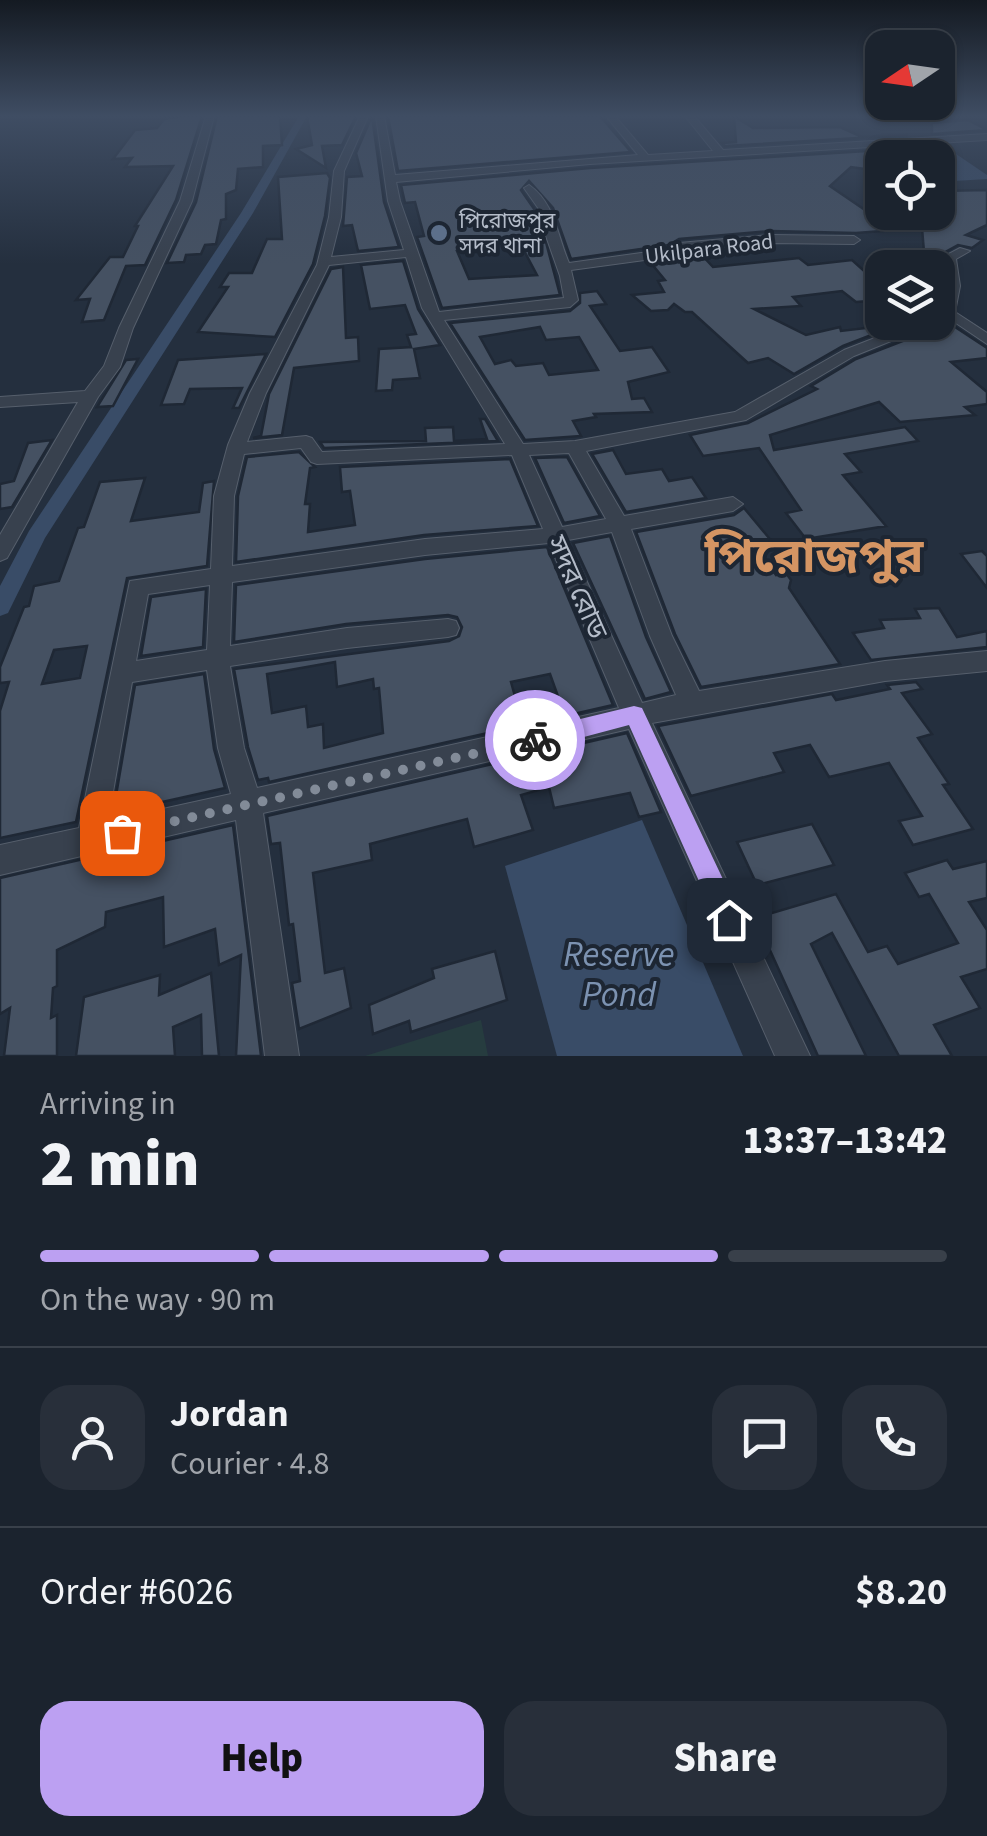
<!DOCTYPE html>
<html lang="en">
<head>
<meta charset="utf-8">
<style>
  body { margin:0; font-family:"Source Sans 3","Noto Sans Bengali",sans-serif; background:#282f3a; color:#f1f3f6; height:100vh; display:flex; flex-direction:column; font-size:38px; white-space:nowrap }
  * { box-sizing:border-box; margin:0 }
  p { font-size:32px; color:#a0a4aa }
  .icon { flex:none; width:55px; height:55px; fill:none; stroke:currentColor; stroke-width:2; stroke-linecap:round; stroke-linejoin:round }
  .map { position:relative; height:1056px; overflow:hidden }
  .sheet { display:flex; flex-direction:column; background:#1b232e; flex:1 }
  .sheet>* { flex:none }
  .needle { width:65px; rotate:257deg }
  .fabs { position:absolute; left:865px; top:30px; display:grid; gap:20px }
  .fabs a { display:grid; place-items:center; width:90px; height:90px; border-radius:20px; background:#1b232e; box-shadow:0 2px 8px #0004,0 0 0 2px #39404a; font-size:50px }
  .pin { position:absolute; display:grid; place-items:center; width:85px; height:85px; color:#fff; margin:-42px; border-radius:20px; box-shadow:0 5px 15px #0006 }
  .courier { position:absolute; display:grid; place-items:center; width:100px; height:100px; margin:-50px; border:8px solid #bca0f2; border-radius:50%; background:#fff; color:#222; box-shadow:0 2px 12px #0007 }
  .overview em { font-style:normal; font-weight:800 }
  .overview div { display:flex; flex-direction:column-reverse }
  .overview { display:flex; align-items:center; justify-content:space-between; height:170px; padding:0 40px }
  h1 { font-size:65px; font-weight:800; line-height:75px }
  .bar { display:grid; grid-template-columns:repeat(4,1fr); gap:15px 10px; align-content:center; height:120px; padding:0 40px }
  .bar i { height:12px; border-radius:8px; background:#39404a }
  .bar .current { background:#bca0f2 }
  .bar p { grid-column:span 4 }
  .line { display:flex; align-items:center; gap:25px; padding:0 40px; border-top:2px solid #39404a }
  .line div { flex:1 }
  .round { display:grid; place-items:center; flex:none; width:105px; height:105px; border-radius:30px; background:#282f3a }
  .button { display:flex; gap:20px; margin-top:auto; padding:20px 40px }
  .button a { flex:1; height:115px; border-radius:30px; background:#bca0f2; color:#111; font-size:40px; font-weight:800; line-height:115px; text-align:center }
  .button a+a { background:#282f3a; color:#f1f3f6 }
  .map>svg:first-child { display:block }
  .green { fill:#263c3f }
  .water { fill:#394c67 }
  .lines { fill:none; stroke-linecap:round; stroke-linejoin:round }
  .canal { fill:#394c67; fill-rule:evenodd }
  .building { fill:#455162; stroke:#1f2835; stroke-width:2.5; fill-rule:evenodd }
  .minor-casing { stroke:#565f6c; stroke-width:2 }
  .minor { fill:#38414e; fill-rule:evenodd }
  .route { fill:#bca0f2 }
  .done { stroke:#828b98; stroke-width:10; stroke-dasharray:0 18 }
  .service-dot { fill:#5c6f8a; stroke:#1d2633; stroke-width:4 }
  .labels { text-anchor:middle; stroke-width:8; stroke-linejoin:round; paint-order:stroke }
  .far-poi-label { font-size:22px; fill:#b4bcc9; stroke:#1d2633; text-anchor:start }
  .far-street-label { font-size:22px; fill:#b4bcc9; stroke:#1d2633 }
  .street-label { font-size:28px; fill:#b4bcc9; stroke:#1d2633 }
  .near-water-label { font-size:35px; font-style:italic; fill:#7c92b1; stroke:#1d2633 }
  .town-label { font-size:48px; font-weight:bold; fill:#d59563; stroke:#1d2633 }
</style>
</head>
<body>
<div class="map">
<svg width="987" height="1056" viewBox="0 0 987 1056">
  <rect width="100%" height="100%" fill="#242f3e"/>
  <path class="green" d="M481 1020 488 1056H365Z"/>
  <g class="water">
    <path d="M956 154 987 175V179L938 182V158H899Z"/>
    <path d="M642 820 743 1056H557L505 866Z"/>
  </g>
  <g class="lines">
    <path class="canal" d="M299 116H307L253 213 45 538 8 613 0 616V586L29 531 241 213Z"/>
  </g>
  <g class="building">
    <path d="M184 116H202L176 200 145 265 126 266 104 320 82 322 90 299 76 300 110 257H123L138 226H135L173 166 125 167 132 158 113 159 135 130 157 128 164 119Z"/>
    <path d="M217 116H280L282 145 263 146V167L238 169 236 190 226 194V219L221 220 216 244 205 245 201 254 186 255 184 262 167 263 196 202Z"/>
    <path d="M307 116H356L342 145 322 146 326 168 296 149 312 145Z"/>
    <path d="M372 116 384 202 399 247 358 251 352 225 343 226 347 177 362 176 356 153Z"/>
    <path d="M388 116H600L631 152 398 171Z"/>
    <path d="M734 116 753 128 840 127 862 137 908 135 725 146 722 143 736 142Z"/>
    <path d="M968 120 987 130 932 134V123Z"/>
    <path d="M932 147 952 157 882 158V162L870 163 865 169 851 167 830 186 868 212H938V191L987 190V225L966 235 983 240 972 248 958 245 940 255 942 285 938 287V268H875L874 258 924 252 922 228 856 233 771 231 679 239 669 245 571 259 553 208 529 181 521 190 539 216 560 295 442 308 417 237 424 236 415 202 405 203 401 185 590 168ZM512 241 515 246 521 245 537 275 469 279 457 251Z"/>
    <path d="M327 173 330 178 325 216 313 264 275 337 198 332 228 287H220L229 273H252L267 239H282L278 177Z"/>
    <path d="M699 252 713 267 799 258 808 265 852 260 882 287V300L856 302 842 291 793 297 801 306 754 309 806 335 840 327 841 331 900 324 843 346 794 374 768 358 748 363 692 312H685L674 304 668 310 651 311 632 295 664 292 658 281 665 280 651 263Z"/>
    <path d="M403 261 418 309 440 345 414 349 420 378 393 380 392 390 376 391 379 349 411 347 407 335 416 334 405 305 370 309 361 265Z"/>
    <path d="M343 267 346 338 358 337 359 361 294 368 282 435 253 438 261 436 269 394 331 269Z"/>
    <path d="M597 291 606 304 590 306 620 351 652 347 669 372 628 382 632 399 644 398 652 412 594 414 596 417 573 421 581 436 525 440 450 323 570 311 580 303V293ZM540 327 546 340 579 337 598 370 549 375 543 363 516 366 511 360 495 364 480 337Z"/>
    <path d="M949 323 987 348V358L951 362 987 392V404L965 407 975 415 900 422 879 402 770 435 774 450 905 427 918 441 845 454 861 472 843 475 886 526 806 539 786 513 801 510 759 448 703 456 690 435 748 423 817 389 811 386 856 359Z"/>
    <path d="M266 354 239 408H233L242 388 190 389 184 404 161 405 178 360Z"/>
    <path d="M138 359 113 406 97 407 126 360Z"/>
    <path d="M480 419H485L498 441 324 448 320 442 426 441 425 428 453 427 454 441 487 439Z"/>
    <path d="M52 440 12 507 0 509V484L14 481 28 443Z"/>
    <path d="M613 450 626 474 662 469 669 481 692 477 706 498 626 512 592 454Z"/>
    <path d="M299 452 315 467 310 468 305 504H310L308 532 355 525 350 491 342 492 340 467 510 459 538 526 424 535 236 562 238 496 247 457Z"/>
    <path d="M567 457 600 516 564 523 535 458Z"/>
    <path d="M145 478 131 521 199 512 203 483 214 481 207 566 127 578 76 822 0 838V711L9 682 0 683V667L24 607 29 606 34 586 59 581 78 528 84 527 100 482ZM87 646 80 678 42 684 54 650Z"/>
    <path d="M744 508 774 544 758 548 776 575 786 573 791 580 789 588 840 664 701 687 675 634 636 532 734 515Z"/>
    <path d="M610 536 646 637 671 692 645 699 573 543Z"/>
    <path d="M547 547 613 705 565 716 550 674 511 682 523 725 269 782 268 778 258 780 248 747 234 669 449 641 459 636 462 627 457 617 448 615 346 624 234 642 236 585 425 559ZM335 662 337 687 373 679 374 689 379 688 383 733 324 748 323 724 308 727 306 706 272 713 267 674Z"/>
    <path d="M982 551 987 556V588L961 554Z"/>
    <path d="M206 589 203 647 141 656 151 597Z"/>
    <path d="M939 608 957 637 987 631V647L871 660 853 633 884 628 880 620 920 618 915 609Z"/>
    <path d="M204 674 214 749 225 788 113 813 135 685Z"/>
    <path d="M916 682 922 689 902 693 932 734 918 738 949 784 943 785 973 829 913 845 899 821 922 816 889 763 829 777 810 745 774 753 784 772 691 796 658 726 832 694 836 700 890 689 887 685Z"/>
    <path d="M627 733 661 812 639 817 630 793 554 808 549 787 521 795 533 830 474 847 467 819 370 844 372 860 313 873 325 973 344 968 351 1008 299 1029 292 983 300 981 293 924 289 925 280 843 271 844 267 816Z"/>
    <path d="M812 824 834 865 757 885 737 842Z"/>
    <path d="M233 825 261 1056H236L241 955 219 965 215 929 164 947 163 897 106 912 105 927 57 950V986L53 988 51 1018 57 1015V1056H4L10 1008 0 1014V878Z"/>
    <path d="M947 860 953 869 987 861V898L969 902 987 930V969L961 977 980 1008 934 1025 952 1056H899L832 933 811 944 866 1056H818L764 937 759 939 742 904 755 900 762 916 836 894 868 952 887 946 898 964 958 943 929 894 919 897 905 873Z"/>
    <path d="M495 951 507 1000 411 1032 409 1021 373 1034 369 1005 434 978 432 969Z"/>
    <path d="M211 973 219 1056H202L201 1015 173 1027 175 1056H76L84 997 160 975 159 995Z"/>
  </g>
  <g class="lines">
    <g class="minor-casing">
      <g id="minor">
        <path d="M206 116H214L192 201 133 328 120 367 98 397 7 558 0 561V535L78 402 0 407V397L85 391 104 366 119 328 180 201Z"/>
        <path d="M360 116H368L344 171 341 217 331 257 404 250 388 201 376 116H384L395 175 638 155 606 116H615L648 155 713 151 685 116H694L723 150 987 134V140L590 164 396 182 400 201 439 312 564 298 560 276 546 236 543 215 524 188 529 185C555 203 557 235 569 263L670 249 679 243 771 235 854 236 860 240 854 244 771 243 683 250 674 256 571 270 578 300 570 307 444 320 523 444 575 441 735 412 844 350 916 322H938L854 356 746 420 586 451 624 516 733 497 743 504 733 511 631 529 672 636 699 691 885 661 987 651V671L885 681 652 723 810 1056H775L629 729 263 813 299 1056H265L236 820 0 875V845L79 828 130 581 211 569 214 496 228 445 250 393 317 265 329 217 334 171ZM406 257 422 308 505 444 322 452 312 438 306 436 247 442 266 393 329 265ZM301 448 311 462 317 464 512 455 543 529 425 539 232 566 234 496 244 454ZM569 453 606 519 562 527 529 455ZM612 532 650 636 676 695 642 703 568 540ZM549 543 619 708 257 788 244 748 230 666 347 648 448 637 456 635 459 628 456 621 448 619 347 628 230 646 232 582 425 555ZM210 585 207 650 136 661 148 594ZM207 670 218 748 231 794 108 821 132 682Z"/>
        <path d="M960 248 970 251 956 259 960 286 955 312 987 333V344L941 313 946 286 943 257Z"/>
      </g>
    </g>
    <use href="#minor" class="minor"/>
  </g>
  <linearGradient id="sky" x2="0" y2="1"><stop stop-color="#141a22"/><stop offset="0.44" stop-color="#3f4d63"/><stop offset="1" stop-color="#3f4d63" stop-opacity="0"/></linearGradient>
  <rect width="987" height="264" fill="url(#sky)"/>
  <path class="route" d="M634 706 642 708 738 911 742 920 738 928 729 932 720 928 629 725 535 750 525 740 535 730Z"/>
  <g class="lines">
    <path class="done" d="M122 833 535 740"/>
  </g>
  <circle class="service-dot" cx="439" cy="233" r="10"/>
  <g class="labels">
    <g class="far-poi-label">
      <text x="459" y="228">পিরোজপুর<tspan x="459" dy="25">সদর থানা</tspan></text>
    </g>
    <g class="far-street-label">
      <text transform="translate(709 248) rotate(-7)" y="8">Ukilpara Road</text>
    </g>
    <g class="street-label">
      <text transform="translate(578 587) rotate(66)" y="10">সদর রোড</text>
    </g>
    <g class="near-water-label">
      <text x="619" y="966">Reserve<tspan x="619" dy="40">Pond</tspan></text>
    </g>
    <g class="town-label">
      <text x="814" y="572">পিরোজপুর</text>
    </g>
  </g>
</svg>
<div class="fabs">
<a><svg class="needle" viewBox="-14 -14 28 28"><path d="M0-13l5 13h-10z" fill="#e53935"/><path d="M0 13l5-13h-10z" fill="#a0a4aa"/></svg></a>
<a><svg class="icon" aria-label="locate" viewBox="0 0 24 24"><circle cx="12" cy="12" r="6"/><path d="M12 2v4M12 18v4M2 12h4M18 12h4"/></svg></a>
<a><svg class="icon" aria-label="layers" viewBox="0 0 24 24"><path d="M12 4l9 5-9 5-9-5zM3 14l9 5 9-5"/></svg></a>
</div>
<div class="pin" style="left:122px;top:833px;background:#ea580c"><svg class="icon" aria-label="bag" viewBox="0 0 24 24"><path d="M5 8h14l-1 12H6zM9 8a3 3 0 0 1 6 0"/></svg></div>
<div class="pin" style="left:729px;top:920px;background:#1f2937"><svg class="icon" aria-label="home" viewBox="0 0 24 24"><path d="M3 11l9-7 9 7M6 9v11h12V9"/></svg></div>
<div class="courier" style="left:535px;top:740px"><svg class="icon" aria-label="bike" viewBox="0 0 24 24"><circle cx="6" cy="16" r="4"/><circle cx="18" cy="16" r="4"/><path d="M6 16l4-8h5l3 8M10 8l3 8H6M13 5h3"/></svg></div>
</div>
<section class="sheet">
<div class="overview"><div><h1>2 min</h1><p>Arriving in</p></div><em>13:37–13:42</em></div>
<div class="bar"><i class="current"></i><i class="current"></i><i class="current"></i><i></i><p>On the way · 90 m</p></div>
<div class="line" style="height:180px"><a class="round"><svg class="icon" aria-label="person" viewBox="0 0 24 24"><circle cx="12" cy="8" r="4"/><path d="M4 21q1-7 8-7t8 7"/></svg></a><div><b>Jordan</b><p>Courier · 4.8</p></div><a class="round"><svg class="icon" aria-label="chat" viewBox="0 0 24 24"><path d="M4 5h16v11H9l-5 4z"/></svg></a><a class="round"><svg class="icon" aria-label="phone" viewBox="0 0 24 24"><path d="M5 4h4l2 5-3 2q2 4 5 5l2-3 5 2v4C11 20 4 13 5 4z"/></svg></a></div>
<div class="line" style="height:130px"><div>Order #6026</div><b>$8.20</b></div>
<div class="button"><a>Help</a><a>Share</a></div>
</section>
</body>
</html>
